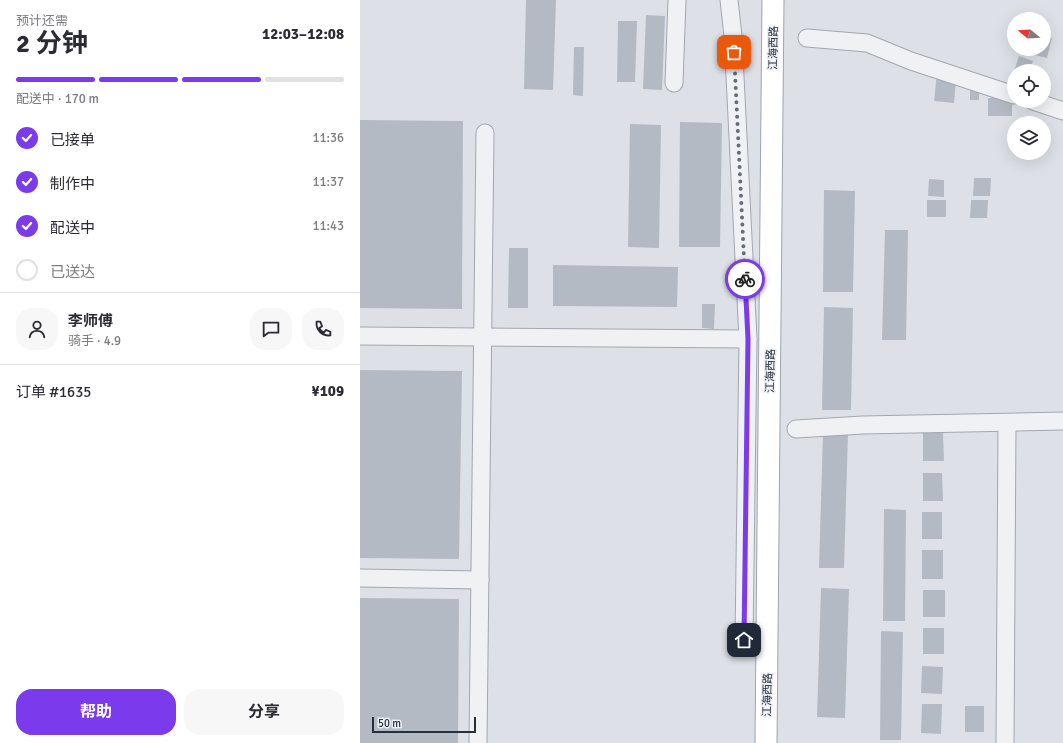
<!DOCTYPE html>
<html lang="zh">
<head>
<meta charset="utf-8">
<style>
  body { margin:0; font-family:Signika,"Noto Sans SC",sans-serif; background:#f7f7f7; color:#2b2b33; height:100vh; display:flex; flex-direction:column; font-size:15px; white-space:nowrap }
  * { box-sizing:border-box; margin:0 }
  p { font-size:13px; color:#7c7c81 }
  .icon { flex:none; width:22px; height:22px; fill:none; stroke:currentColor; stroke-width:2; stroke-linecap:round; stroke-linejoin:round }
  .map { position:relative; flex:1; overflow:hidden }
  .sheet { display:flex; flex-direction:column; background:#fff; width:360px }
  .sheet>* { flex:none }
  .needle { width:26px; rotate:288deg }
  .controls { position:absolute; left:647px; top:12px; display:grid; gap:8px }
  .controls a { display:grid; place-items:center; width:44px; height:44px; border-radius:50%; background:#fff; box-shadow:0 4px 16px #0002; font-size:20px }
  .scale { position:absolute; left:12px; bottom:10px; width:104px; box-sizing:border-box; padding-left:4px; border:2px solid #262f3c; border-top:0; font-size:11px; line-height:14px; white-space:nowrap; color:#262f3c; -webkit-text-stroke:3px #eceff4; paint-order:stroke }
  .pin { position:absolute; display:grid; place-items:center; width:34px; height:34px; color:#fff; margin:-17px; border-radius:8px; box-shadow:0 2px 6px #0006 }
  .courier { position:absolute; display:grid; place-items:center; width:40px; height:40px; margin:-20px; border:3px solid #7c3aed; border-radius:50%; background:#fff; color:#222; box-shadow:0 1px 5px #0007 }
  .head em { font-style:normal; font-weight:700 }
  .head div { display:flex; flex-direction:column-reverse }
  .head { display:flex; align-items:center; justify-content:space-between; height:68px; padding:0 16px }
  h1 { font-size:26px; font-weight:700; line-height:30px }
  .bar { display:grid; grid-template-columns:repeat(4,1fr); gap:6px 4px; align-content:center; height:48px; padding:0 16px }
  .bar i { height:5px; border-radius:3px; background:#e1e1e2 }
  .bar .current { background:#7c3aed }
  .bar p { grid-column:span 4 }
  .line { display:flex; align-items:center; gap:10px; padding:0 16px; border-top:1px solid #e1e1e2 }
  .line div { flex:1 }
  .round { display:grid; place-items:center; flex:none; width:42px; height:42px; border-radius:16px; background:#f7f7f7 }
  ol { padding:0 16px; list-style:none }
  li { display:flex; align-items:center; gap:12px; height:44px }
  li p { margin-inline-start:auto }
  li .icon { padding:4px; border-radius:50%; background:#7c3aed; color:#fff; stroke-width:4 }
  li:last-child { color:#7c7c81 }
  li i { width:22px; height:22px; border:2px solid #e1e1e2; border-radius:50% }
  .button { display:flex; gap:8px; margin-top:auto; padding:8px 16px }
  .button a { flex:1; height:46px; border-radius:16px; background:#7c3aed; color:#fff; font-size:16px; font-weight:700; line-height:46px; text-align:center }
  .button a+a { background:#f7f7f7; color:#2b2b33 }
  main { display:flex; flex:1; min-height:0 }
  .map>svg:first-child { display:block }
  .building { fill:#b4bac3 }
  .lines { fill:none; stroke-linecap:round; stroke-linejoin:round }
  .minor-casing { stroke:#a2a7b0; stroke-width:19 }
  .major-casing { stroke:#9ca5b2; stroke-width:23 }
  .minor { stroke:#eff1f5; stroke-width:17 }
  .major { stroke:#fff; stroke-width:21 }
  .done { stroke:#666d78; stroke-width:4; stroke-dasharray:0 7.2 }
  .route { stroke:#7c3aed; stroke-width:5 }
  .labels { text-anchor:middle; stroke-width:3; stroke-linejoin:round; paint-order:stroke }
  .street-label { font-size:11px; fill:#262f3c; stroke:#eceff4 }
</style>
</head>
<body>
<main>
<section class="sheet">
<div class="head"><div><h1>2 分钟</h1><p>预计还需</p></div><em>12:03–12:08</em></div>
<div class="bar"><i class="current"></i><i class="current"></i><i class="current"></i><i></i><p>配送中 · 170 m</p></div>
<ol>
<li><svg class="icon" aria-label="check" viewBox="0 0 24 24"><path d="M5 12l5 5 9-10"/></svg>已接单<p>11:36</p></li>
<li><svg class="icon" aria-label="check" viewBox="0 0 24 24"><path d="M5 12l5 5 9-10"/></svg>制作中<p>11:37</p></li>
<li><svg class="icon" aria-label="check" viewBox="0 0 24 24"><path d="M5 12l5 5 9-10"/></svg>配送中<p>11:43</p></li>
<li><i></i>已送达</li>
</ol>
<div class="line" style="height:72px"><a class="round"><svg class="icon" aria-label="person" viewBox="0 0 24 24"><circle cx="12" cy="8" r="4"/><path d="M4 21q1-7 8-7t8 7"/></svg></a><div><b>李师傅</b><p>骑手 · 4.9</p></div><a class="round"><svg class="icon" aria-label="chat" viewBox="0 0 24 24"><path d="M4 5h16v11H9l-5 4z"/></svg></a><a class="round"><svg class="icon" aria-label="phone" viewBox="0 0 24 24"><path d="M5 4h4l2 5-3 2q2 4 5 5l2-3 5 2v4C11 20 4 13 5 4z"/></svg></a></div>
<div class="line" style="height:52px"><div>订单 #1635</div><b>¥109</b></div>
<div class="button"><a>帮助</a><a>分享</a></div>
</section>
<div class="map">
<svg width="703" height="743" viewBox="0 0 703 743">
  <rect width="100%" height="100%" fill="#dde0e6"/>
  <g class="building">
    <path d="M166 0H196L193 90 164 89Z"/>
    <path d="M286 15 305 16 302 90 283 89Z"/>
    <path d="M258 21H277L275 82H257Z"/>
    <path d="M684 36 692 38 687 58 671 54 672 49H684Z"/>
    <path d="M214 47H224L223 96 213 95Z"/>
    <path d="M659 56 673 61 669 71H654Z"/>
    <path d="M577 73 596 80 594 103 574 101Z"/>
    <rect x="610" y="87" width="9" height="13"/>
    <rect x="628" y="98" width="24" height="18"/>
    <path d="M0 120 103 121 102 309 0 308Z"/>
    <path d="M320 122 362 123 360 247H319Z"/>
    <path d="M270 124 301 125 299 248 268 247Z"/>
    <path d="M614 178H631L630 196H613Z"/>
    <path d="M569 179 584 180V197L568 196Z"/>
    <path d="M464 190 495 191 493 292H463Z"/>
    <rect x="567" y="200" width="19" height="17"/>
    <path d="M611 200H628L627 218H610Z"/>
    <path d="M525 230H548L546 340H522Z"/>
    <path d="M149 248H168V308H148Z"/>
    <path d="M193 265 318 267 317 307 193 306Z"/>
    <path d="M342 304H355L354 329 342 328Z"/>
    <path d="M464 307 493 308 491 410H462Z"/>
    <path d="M0 370 102 371 99 559 0 558Z"/>
    <path d="M563 433H583L584 461H563Z"/>
    <path d="M463 434H488L484 568H459Z"/>
    <path d="M563 473H582L583 501H563Z"/>
    <path d="M524 509 546 510 545 621H523Z"/>
    <rect x="562" y="512" width="20" height="27"/>
    <rect x="562" y="550" width="21" height="29"/>
    <path d="M461 588 489 589 485 718 457 717Z"/>
    <rect x="563" y="590" width="22" height="27"/>
    <path d="M0 598 99 599 98 743H0Z"/>
    <rect x="563" y="628" width="21" height="26"/>
    <path d="M521 631 543 632 541 740H520Z"/>
    <path d="M562 666 583 667 582 694 561 693Z"/>
    <path d="M562 704H582L581 734 561 733Z"/>
    <rect x="605" y="706" width="19" height="26"/>
  </g>
  <g class="lines">
    <g class="minor-casing">
      <g id="minor">
        <path d="M369 0 373 36 388 339 384 640"/>
        <path d="M447 38 507 43 551 61 654 95"/>
        <path d="M314 83 317 0"/>
        <path d="M673 101 703 111"/>
        <path d="M0 336 388 339"/>
        <path d="M436 429 503 425 703 421"/>
        <path d="M0 578 120 580"/>
        <path d="M118 743 125 133"/>
        <path d="M645 743 647 423"/>
      </g>
    </g>
    <g class="major-casing">
      <path id="major" d="M406 743 413 0"/>
    </g>
    <use href="#minor" class="minor"/>
    <use href="#major" class="major"/>
  </g>
  <g class="lines">
    <path class="done" d="M374 52 385 279"/>
    <path class="route" d="M384 640 388 339 385 279"/>
  </g>
  <g class="labels">
    <g class="street-label">
      <text transform="translate(413 48) rotate(-89)" y="4">江海西路</text>
      <text transform="translate(410 371) rotate(-89)" y="4">江海西路</text>
      <text transform="translate(407 695) rotate(-89)" y="4">江海西路</text>
    </g>
  </g>
</svg>
<div class="controls">
<a><svg class="needle" viewBox="-14 -14 28 28"><path d="M0-13l5 13h-10z" fill="#e53935"/><path d="M0 13l5-13h-10z" fill="#7c7c81"/></svg></a>
<a><svg class="icon" aria-label="locate" viewBox="0 0 24 24"><circle cx="12" cy="12" r="6"/><path d="M12 2v4M12 18v4M2 12h4M18 12h4"/></svg></a>
<a><svg class="icon" aria-label="layers" viewBox="0 0 24 24"><path d="M12 4l9 5-9 5-9-5zM3 14l9 5 9-5"/></svg></a>
</div>
<div class="scale">50 m</div>
<div class="pin" style="left:374px;top:52px;background:#ea580c"><svg class="icon" aria-label="bag" viewBox="0 0 24 24"><path d="M5 8h14l-1 12H6zM9 8a3 3 0 0 1 6 0"/></svg></div>
<div class="pin" style="left:384px;top:640px;background:#1f2937"><svg class="icon" aria-label="home" viewBox="0 0 24 24"><path d="M3 11l9-7 9 7M6 9v11h12V9"/></svg></div>
<div class="courier" style="left:385px;top:279px"><svg class="icon" aria-label="bike" viewBox="0 0 24 24"><circle cx="6" cy="16" r="4"/><circle cx="18" cy="16" r="4"/><path d="M6 16l4-8h5l3 8M10 8l3 8H6M13 5h3"/></svg></div>
</div>
</main>
</body>
</html>
